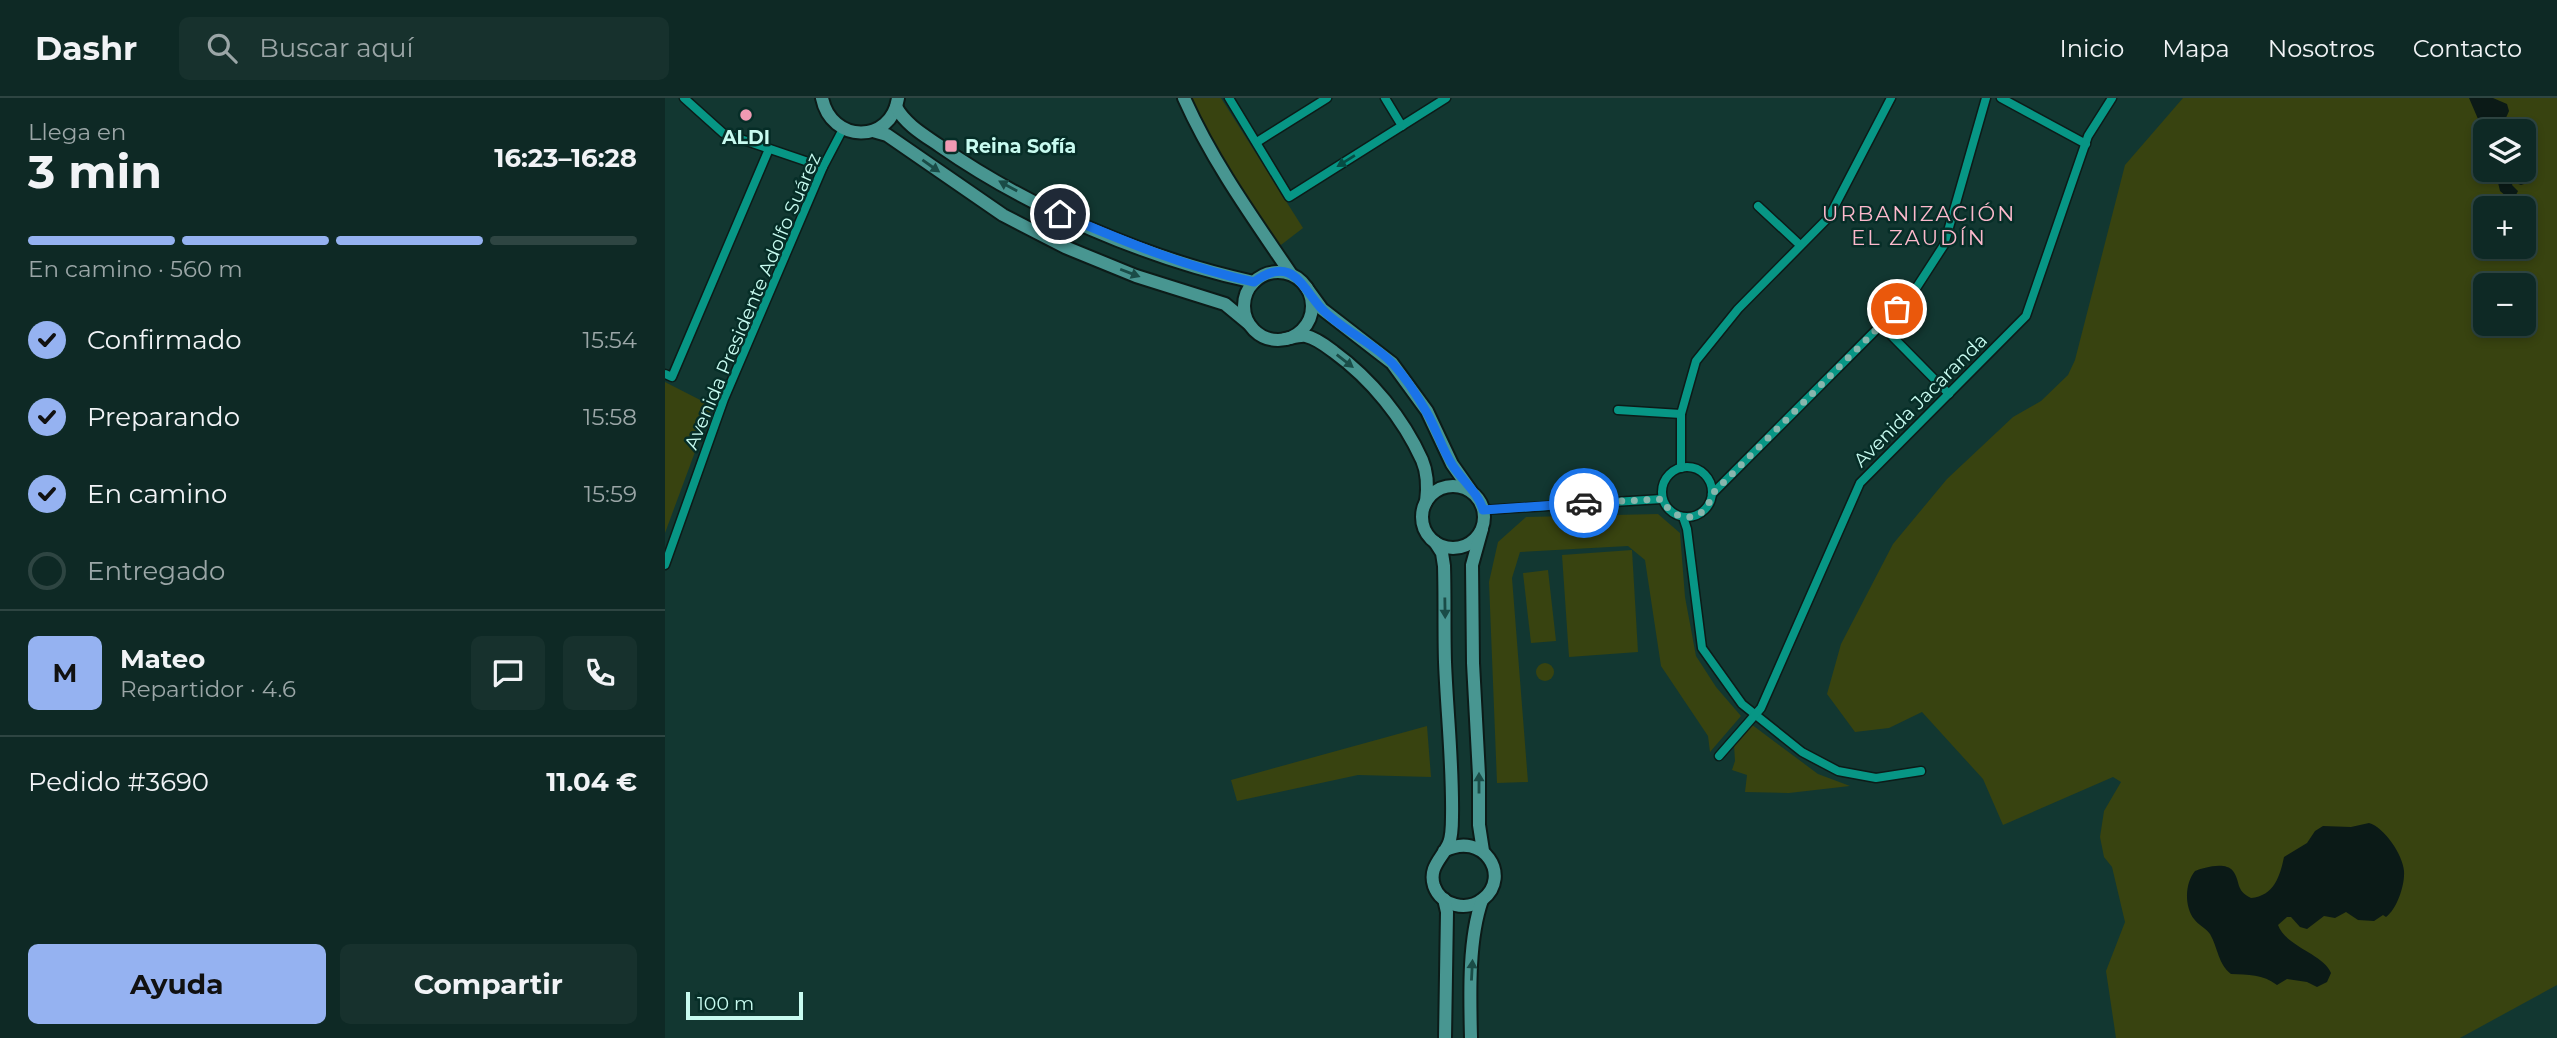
<!DOCTYPE html>
<html lang="es">
<head>
<meta charset="utf-8">
<style>
  body { margin:0; font-family:Montserrat,sans-serif; background:#17312d; color:#f1f3f6; height:100vh; display:flex; flex-direction:column; font-size:26px; white-space:nowrap }
  * { box-sizing:border-box; margin:0 }
  p { font-size:23px; color:#9ba6a7 }
  .icon { flex:none; width:38px; height:38px; fill:none; stroke:currentColor; stroke-width:2; stroke-linecap:round; stroke-linejoin:round }
  .map { position:relative; flex:1; overflow:hidden }
  .panel { display:flex; flex-direction:column; background:#0e2925; width:665px }
  .panel>* { flex:none }
  .buttons { position:absolute; left:1808px; top:21px; display:grid; gap:14px }
  .buttons a { display:grid; place-items:center; width:63px; height:63px; border-radius:10px; background:#0e2925; box-shadow:0 4px 10px #0003,0 0 0 2px #2e4542; font-size:35px }
  .scale { position:absolute; left:21px; bottom:18px; width:117px; box-sizing:border-box; padding-left:7px; border:4px solid #c8fbf0; border-top:0; font-size:19px; line-height:24px; white-space:nowrap; color:#c8fbf0; -webkit-text-stroke:5px #062d27; paint-order:stroke }
  .pin { position:absolute; display:grid; place-items:center; width:60px; height:60px; color:#fff; margin:-30px; border:4px solid #fff; border-radius:50%; box-shadow:0 2px 7px #0007 }
  .courier { position:absolute; display:grid; place-items:center; width:70px; height:70px; margin:-35px; border:5px solid #1a73e8; border-radius:50%; background:#fff; color:#222; box-shadow:0 2px 9px #0007 }
  .headline em { font-style:normal; font-weight:700 }
  .headline div { display:flex; flex-direction:column-reverse }
  .headline { display:flex; align-items:center; justify-content:space-between; height:119px; padding:0 28px }
  h1 { font-size:46px; font-weight:700; line-height:52px }
  .bar { display:grid; grid-template-columns:repeat(4,1fr); gap:10px 7px; align-content:center; height:84px; padding:0 28px }
  .bar i { height:9px; border-radius:5px; background:#2e4542 }
  .bar .selected { background:#95b2f1 }
  .bar p { grid-column:span 4 }
  .line { display:flex; align-items:center; gap:18px; padding:0 28px; border-top:2px solid #2e4542 }
  .line div { flex:1 }
  .round { display:grid; place-items:center; flex:none; width:74px; height:74px; border-radius:10px; background:#17312d }
  ol { padding:0 28px; list-style:none }
  li { display:flex; align-items:center; gap:21px; height:77px }
  li p { margin-inline-start:auto }
  li .icon { padding:7px; border-radius:50%; background:#95b2f1; color:#111; stroke-width:4 }
  li:last-child { color:#9ba6a7 }
  li i { width:38px; height:38px; border:4px solid #2e4542; border-radius:50% }
  .action { display:flex; gap:14px; margin-top:auto; padding:14px 28px }
  .action a { flex:1; height:80px; border-radius:10px; background:#95b2f1; color:#111; font-size:28px; font-weight:700; line-height:80px; text-align:center }
  .action a+a { background:#17312d; color:#f1f3f6 }
  header { display:flex; align-items:center; gap:42px; box-sizing:border-box; height:98px; padding:0 35px; background:#0e2925; border-bottom:2px solid #2e4542 }
  header strong { font-size:33px }
  nav { display:flex; gap:38px; margin-inline-start:auto; font-size:24px }
  .search { width:490px; height:63px; background:#17312d; display:flex; align-items:center; gap:18px; box-sizing:border-box; padding:0 24px; border-radius:10px; color:#9ba6a7; font-size:26px }
  main { display:flex; flex:1; min-height:0 }
  .map>svg:first-child { display:block }
  .green { fill:#384310; fill-rule:evenodd }
  .water { fill:#0b1a17 }
  .lines { fill:none; stroke-linecap:round; stroke-linejoin:round }
  .street-casing { stroke:#0c1b18; stroke-width:11 }
  .secondary-casing { stroke:#0c1b18; stroke-width:16 }
  .street { stroke:#079685; stroke-width:8 }
  .secondary { stroke:#489691; stroke-width:12 }
  .oneway { fill:#064c43 }
  .oneway2 { fill:#1a4c47 }
  .done { stroke:#88b6ad; stroke-width:7; stroke-dasharray:0 12.6 }
  .route { stroke:#1a73e8; stroke-width:9 }
  .poi-dot { fill:#f19ab3; stroke:#062d27; stroke-width:2.5 }
  .labels { text-anchor:middle; stroke-width:5; stroke-linejoin:round; paint-order:stroke }
  .poi-label { font-size:19px; font-weight:bold; fill:#c8fbf0; stroke:#062d27 }
  .street-label { font-size:19px; fill:#c8fbf0; stroke:#062d27 }
  .neighbourhood-label { font-size:21px; letter-spacing:2px; fill:#fcb9cc; stroke:#062d27 }
</style>
</head>
<body>
<header>
<strong>Dashr</strong>
<div class="search"><svg class="icon" aria-label="search" viewBox="0 0 24 24"><circle cx="10" cy="10" r="6"/><path d="M15 15l6 6"/></svg>Buscar aquí</div>
<nav><a>Inicio</a><a>Mapa</a><a>Nosotros</a><a>Contacto</a></nav>
</header>
<main>
<section class="panel">
<div class="headline"><div><h1>3 min</h1><p>Llega en</p></div><em>16:23–16:28</em></div>
<div class="bar"><i class="selected"></i><i class="selected"></i><i class="selected"></i><i></i><p>En camino · 560 m</p></div>
<ol>
<li><svg class="icon" aria-label="check" viewBox="0 0 24 24"><path d="M5 12l5 5 9-10"/></svg>Confirmado<p>15:54</p></li>
<li><svg class="icon" aria-label="check" viewBox="0 0 24 24"><path d="M5 12l5 5 9-10"/></svg>Preparando<p>15:58</p></li>
<li><svg class="icon" aria-label="check" viewBox="0 0 24 24"><path d="M5 12l5 5 9-10"/></svg>En camino<p>15:59</p></li>
<li><i></i>Entregado</li>
</ol>
<div class="line" style="height:126px"><b class="round" style="background:#95b2f1;color:#111">M</b><div><b>Mateo</b><p>Repartidor · 4.6</p></div><a class="round"><svg class="icon" aria-label="chat" viewBox="0 0 24 24"><path d="M4 5h16v11H9l-5 4z"/></svg></a><a class="round"><svg class="icon" aria-label="phone" viewBox="0 0 24 24"><path d="M5 4h4l2 5-3 2q2 4 5 5l2-3 5 2v4C11 20 4 13 5 4z"/></svg></a></div>
<div class="line" style="height:91px"><div>Pedido #3690</div><b>11.04 €</b></div>
<div class="action"><a>Ayuda</a><a>Compartir</a></div>
</section>
<div class="map">
<svg width="1892" height="940" viewBox="0 0 1892 940">
  <rect width="100%" height="100%" fill="#123731"/>
  <g class="green">
    <path d="M522 0H556L638 130 612 150 549 52Z"/>
    <path d="M1518 0H1892V887L1795 940H1451L1441 873 1460 824 1447 769 1439 759 1435 739 1439 713 1456 684 1448 679 1338 727 1318 681 1257 614 1224 630 1190 634 1162 596 1176 546 1228 446 1282 381 1348 319 1376 303 1403 277 1410 262 1460 67ZM1820 33H1858V72H1820ZM1820 110H1858V149H1820ZM1820 187H1858V226H1820Z"/>
    <path d="M0 284 47 308 0 435Z"/>
    <path d="M993 416 1015 435 1020 499 1031 558 1051 589 1076 618 1045 654 1043 638 996 568 980 462 963 448 855 454 847 480 863 684 832 685 824 484 833 444 861 419Z"/>
    <path d="M967 452 973 554 904 559 897 457Z"/>
    <path d="M883 472 891 543 866 545 858 475Z"/>
    <circle cx="880" cy="574" r="9"/>
    <path d="M1086 626 1153 676 1185 688 1124 695 1080 694 1082 677 1067 672 1070 663 1069 647Z"/>
    <path d="M762 628 766 679 693 677 572 703 566 682Z"/>
  </g>
  <g class="water">
    <path d="M1804 0H1828L1842 6 1844 13 1840 22 1828 23 1816 28Z"/>
    <path d="M1859 60 1865 72 1862 73V85L1856 87 1848 84 1847 87 1853 93 1851 97 1842 99 1835 93 1830 72H1858Z"/>
    <path d="M1704 725C1719 729 1738 757 1739 773 1740 787 1732 811 1721 819L1718 817 1709 823 1693 822 1681 814 1670 820 1659 818 1642 831 1635 829 1626 819H1622L1613 827C1621 849 1659 856 1666 875L1662 884 1652 889 1642 884 1622 881 1612 887C1598 876 1583 877 1566 876 1553 866 1553 850 1545 836 1541 830 1533 827 1529 821 1519 808 1520 785 1530 773 1538 770 1560 763 1568 773 1576 784 1570 792 1586 800 1609 798 1615 778 1619 759L1642 745 1650 733 1658 728 1686 729Z"/>
  </g>
  <g class="lines">
    <g class="street-casing">
      <g id="street">
        <path d="M19 0 58 35 158 69"/>
        <path d="M564 0 624 99 781 0"/>
        <path d="M720 0 737 28"/>
        <path d="M1336 0 1421 46"/>
        <path d="M592 44 662 0"/>
        <path d="M1093 108 1135 147"/>
        <path d="M1216 227 1284 296"/>
        <path d="M0 276 7 279 104 51"/>
        <path d="M953 312 1016 316"/>
        <circle cx="1022" cy="394" r="25"/>
        <path d="M1016 370V316L1031 263 1073 211 1164 119 1226 0"/>
        <path d="M1047 396 1248 195 1279 147 1321 0"/>
        <path d="M818 412 997 401"/>
        <path d="M1018 419 1022 431 1037 550 1077 606 1137 654 1173 673 1211 680 1256 673"/>
        <path d="M0 467 59 301 158 69 178 31"/>
        <path d="M1054 658 1096 610 1195 385 1361 218 1423 38 1447 0"/>
      </g>
    </g>
    <g class="secondary-casing">
      <g id="secondary">
        <path d="M157 0C166 45 226 47 233 0"/>
        <path d="M519 0C547 63 588 120 626 176"/>
        <path d="M231 9C241 27 259 37 275 48 364 110 482 161 589 184"/>
        <path d="M208 33 222 37 338 117 400 149 471 178 560 206 583 225"/>
        <circle cx="613" cy="208" r="34"/>
        <path d="M641 189 657 211 727 265 762 313 787 366 806 393"/>
        <path d="M620 241C626 240 635 237 641 238 651 240 661 248 669 254 706 281 738 320 757 362 763 376 763 389 761 404"/>
        <circle cx="788" cy="419" r="31"/>
        <path d="M817 431 807 467 808 565 814 677V727L818 753"/>
        <path d="M770 444 777 455 779 468C780 500 779 532 780 564 782 616 788 667 787 719 787 727 787 737 784 745 777 761 763 769 769 788 776 808 802 814 818 801 847 778 818 732 779 753"/>
        <path d="M779 801 782 814 780 940"/>
        <path d="M806 940C805 897 803 842 817 802"/>
      </g>
    </g>
    <use href="#street" class="street"/>
    <use href="#secondary" class="secondary"/>
  </g>
  <defs><path id="oneway-solid" d="M-6-.8H1V-3.2L6.5 0L1 3.2V.8H-6Z" transform="scale(1.75)"/></defs>
  <use class="oneway" href="#oneway-solid" transform="translate(681 63) rotate(148)"/>
  <g class="oneway2">
    <use href="#oneway-solid" transform="translate(266 68) rotate(35)"/>
    <use href="#oneway-solid" transform="translate(343 88) rotate(-151)"/>
    <use href="#oneway-solid" transform="translate(465 175) rotate(21)"/>
    <use href="#oneway-solid" transform="translate(680 263) rotate(38)"/>
    <use href="#oneway-solid" transform="translate(780 510) rotate(89)"/>
    <use href="#oneway-solid" transform="translate(814 685) rotate(-90)"/>
    <use href="#oneway-solid" transform="translate(807 872) rotate(-87)"/>
  </g>
  <g class="lines">
    <path class="done" d="M919 405 997 401C1009 427 1041 425 1047 396L1232 211"/>
    <path class="route" d="M395 116C458 143 521 169 589 184 626 157 635 186 656 210 676 232 708 244 728 266 741 280 753 299 762 315 772 332 777 352 788 368 797 382 814 396 818 412L919 405"/>
  </g>
  <g class="poi-dot">
    <circle cx="81" cy="17" r="7"/>
    <rect x="279" y="41" width="14" height="14" rx="3.5"/>
  </g>
  <g class="labels">
    <g class="poi-label">
      <text x="81" y="46">ALDI</text>
      <text x="300" y="55" text-anchor="start">Reina Sofía</text>
    </g>
    <g class="street-label">
      <text transform="translate(87 203) rotate(-67)" y="7">Avenida Presidente Adolfo Suárez</text>
      <text transform="translate(1255 302) rotate(-45)" y="7">Avenida Jacaranda</text>
    </g>
    <g class="neighbourhood-label">
      <text x="1254" y="123">URBANIZACIÓN<tspan x="1254" dy="24">EL ZAUDÍN</tspan></text>
    </g>
  </g>
</svg>
<div class="buttons">
<a><svg class="icon" aria-label="layers" viewBox="0 0 24 24"><path d="M12 4l9 5-9 5-9-5zM3 14l9 5 9-5"/></svg></a>
<a>+</a>
<a>−</a>
</div>
<div class="scale">100 m</div>
<div class="pin" style="left:1232px;top:211px;background:#ea580c"><svg class="icon" aria-label="bag" viewBox="0 0 24 24"><path d="M5 8h14l-1 12H6zM9 8a3 3 0 0 1 6 0"/></svg></div>
<div class="pin" style="left:395px;top:116px;background:#1f2937"><svg class="icon" aria-label="home" viewBox="0 0 24 24"><path d="M3 11l9-7 9 7M6 9v11h12V9"/></svg></div>
<div class="courier" style="left:919px;top:405px"><svg class="icon" aria-label="car" viewBox="0 0 24 24"><path d="M5 17H2v-5l4-1 3-4h7l3 4 3 1v5h-3M9 17h6M6 11h13"/><circle cx="7" cy="17" r="2"/><circle cx="17" cy="17" r="2"/></svg></div>
</div>
</main>
</body>
</html>
